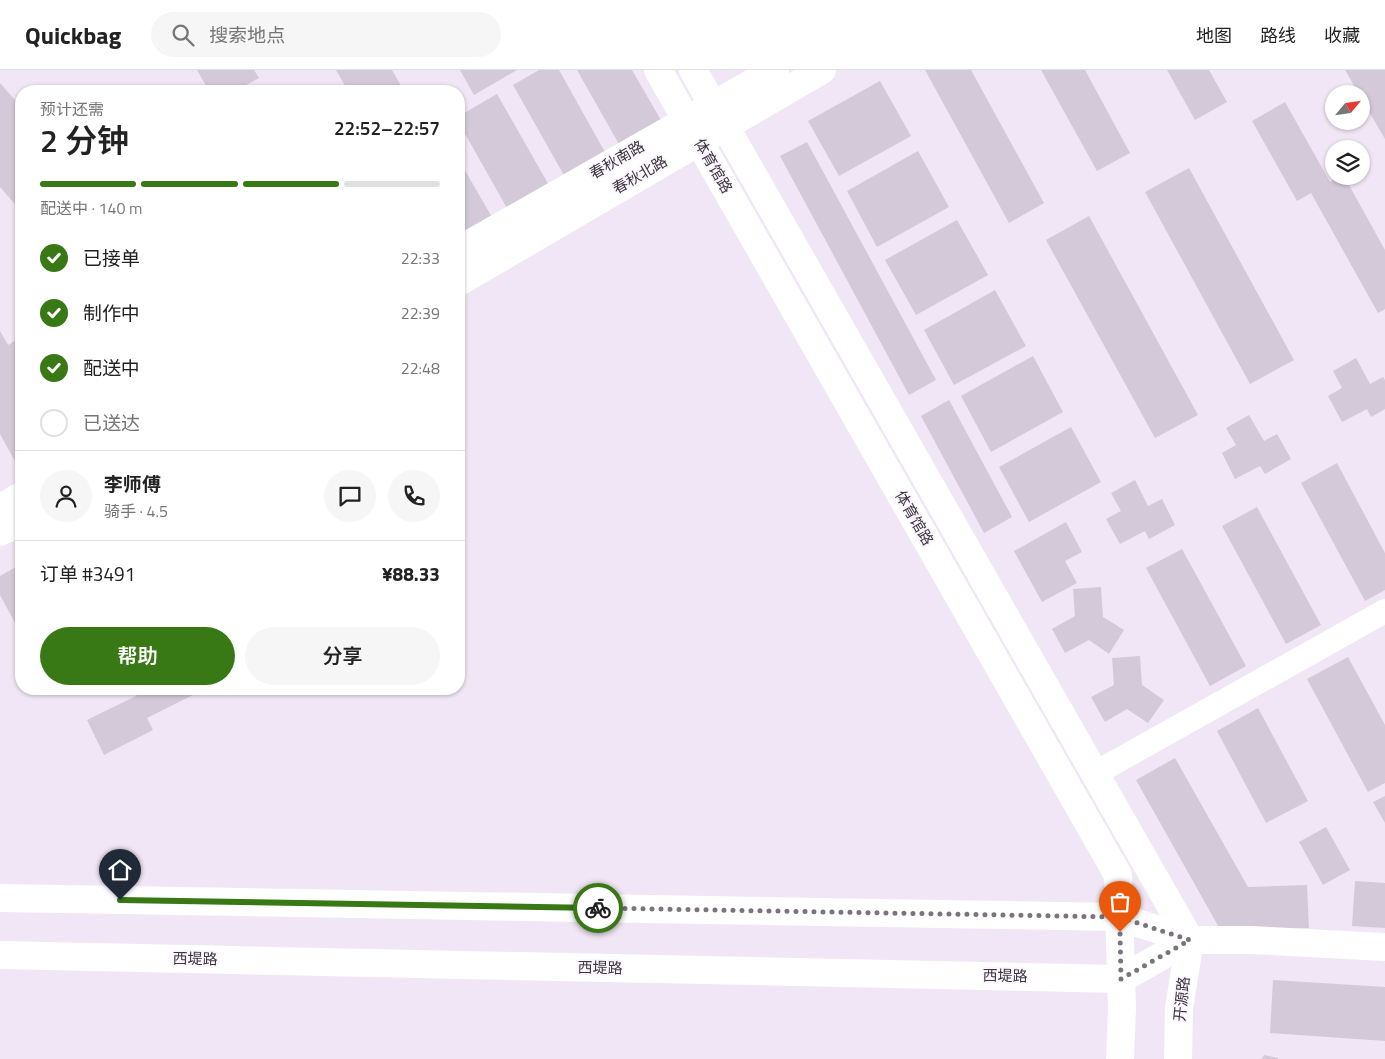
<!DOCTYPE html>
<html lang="zh">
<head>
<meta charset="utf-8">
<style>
  body { margin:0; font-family:"Titillium Web","Noto Sans SC",sans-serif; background:#f6f6f6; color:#222; height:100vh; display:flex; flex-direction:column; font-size:19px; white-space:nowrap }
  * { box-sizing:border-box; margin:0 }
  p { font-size:16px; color:#767676 }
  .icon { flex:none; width:28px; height:28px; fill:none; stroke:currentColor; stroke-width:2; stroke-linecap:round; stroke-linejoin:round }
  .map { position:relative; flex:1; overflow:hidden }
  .side { position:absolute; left:15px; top:15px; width:450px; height:610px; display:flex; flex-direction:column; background:#fff; border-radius:20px; box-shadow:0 1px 4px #0004 }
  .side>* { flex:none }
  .needle { width:32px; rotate:61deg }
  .buttons { position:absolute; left:1325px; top:15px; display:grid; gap:10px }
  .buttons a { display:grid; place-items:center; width:45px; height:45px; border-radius:50%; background:#fff; box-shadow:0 1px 4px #0004; font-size:25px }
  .pin { position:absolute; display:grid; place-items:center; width:42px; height:42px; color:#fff; margin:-51px -21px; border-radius:50% 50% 50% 0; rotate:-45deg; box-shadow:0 0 5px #0007 }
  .pin .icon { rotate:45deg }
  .courier { position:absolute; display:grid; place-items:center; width:50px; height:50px; margin:-25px; border:4px solid #387815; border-radius:50%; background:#fff; color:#222; box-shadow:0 1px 6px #0007 }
  .headline em { font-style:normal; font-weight:600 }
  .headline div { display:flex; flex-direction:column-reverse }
  .headline { display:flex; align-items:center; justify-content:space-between; height:85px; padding:0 25px }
  h1 { font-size:32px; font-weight:600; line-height:38px }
  .bar { display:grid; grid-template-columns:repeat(4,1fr); gap:8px 5px; align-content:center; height:60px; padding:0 25px }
  .bar i { height:6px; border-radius:4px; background:#e0e0e0 }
  .bar .on { background:#387815 }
  .bar p { grid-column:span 4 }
  .line { display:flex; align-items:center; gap:12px; padding:0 25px; border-top:1px solid #e0e0e0 }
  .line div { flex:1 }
  .round { display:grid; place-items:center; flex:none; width:52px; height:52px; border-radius:26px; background:#f6f6f6 }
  ol { padding:0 25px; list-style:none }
  li { display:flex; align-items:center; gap:15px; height:55px }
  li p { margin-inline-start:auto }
  li .icon { padding:5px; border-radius:50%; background:#387815; color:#fff; stroke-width:4 }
  li:last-child { color:#767676 }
  li i { width:28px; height:28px; border:2px solid #e0e0e0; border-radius:50% }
  .primary-button { display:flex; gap:10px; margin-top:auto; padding:10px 25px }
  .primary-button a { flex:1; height:58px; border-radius:30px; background:#387815; color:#fff; font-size:20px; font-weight:600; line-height:58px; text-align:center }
  .primary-button a+a { background:#f6f6f6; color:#222 }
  header { display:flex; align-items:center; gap:30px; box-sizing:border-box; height:70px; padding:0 25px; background:#fff; border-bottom:1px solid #e0e0e0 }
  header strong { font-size:24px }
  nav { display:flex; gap:28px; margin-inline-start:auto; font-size:18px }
  .search { width:350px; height:45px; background:#f6f6f6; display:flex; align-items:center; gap:12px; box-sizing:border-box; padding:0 18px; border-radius:28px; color:#767676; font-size:19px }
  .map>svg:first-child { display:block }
  .building { fill:#d4c9d8 }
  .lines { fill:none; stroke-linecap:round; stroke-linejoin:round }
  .street { stroke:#fff; stroke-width:24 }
  .secondary { stroke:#fff; stroke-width:28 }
  .done { stroke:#7b747d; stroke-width:5; stroke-dasharray:0 9 }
  .route { stroke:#387815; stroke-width:6 }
  .labels { text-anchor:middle; stroke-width:4; stroke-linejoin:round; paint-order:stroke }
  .street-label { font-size:15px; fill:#3c373d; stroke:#fbf5fe }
</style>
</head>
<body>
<header>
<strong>Quickbag</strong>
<div class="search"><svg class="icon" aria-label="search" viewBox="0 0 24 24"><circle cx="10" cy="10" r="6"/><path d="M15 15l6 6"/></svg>搜索地点</div>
<nav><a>地图</a><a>路线</a><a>收藏</a></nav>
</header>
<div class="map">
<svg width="1385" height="989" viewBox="0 0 1385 989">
  <rect width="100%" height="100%" fill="#f1e6f5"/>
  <g class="building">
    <path d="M197 0H254L259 8 235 21H209Z"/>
    <path d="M336 0H392L404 21H348Z"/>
    <path d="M460 0H517L474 25Z"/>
    <path d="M539 0H559L606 84 565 107 513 15Z"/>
    <path d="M577 0H632L662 52 620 76Z"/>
    <path d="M925 0H971L1044 133 1009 153Z"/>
    <path d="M1041 0H1085L1130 83 1097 101Z"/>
    <path d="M1167 0H1209L1227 32 1195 50Z"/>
    <path d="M1345 0H1385V69L1361 28V24H1359Z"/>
    <path d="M880 11 911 66 839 106 808 51Z"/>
    <path d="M0 13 21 37V141L0 117Z"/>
    <path d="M266 15 270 21H255Z"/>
    <path d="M497 24 550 117 508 140 459 53V46Z"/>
    <path d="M1285 32 1330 112 1340 106H1344L1385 180V239L1378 243 1311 123 1297 131 1252 51Z"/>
    <path d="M807 72 936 310 909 325 780 86Z"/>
    <path d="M918 81 949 137 877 177 847 121Z"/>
    <path d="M459 90 493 149 459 168Z"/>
    <path d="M1189 98 1294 290 1250 314 1145 122Z"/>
    <path d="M1089 146 1198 345 1155 368 1046 170Z"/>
    <path d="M957 150 988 205 916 245 885 190Z"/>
    <path d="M995 220 1026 276 954 315 924 260Z"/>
    <path d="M0 261 8 275 21 267V402L0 364Z"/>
    <path d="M1033 286 1063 342 991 382 961 326Z"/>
    <path d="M1356 288 1370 314 1383 307 1385 310V339L1371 347 1367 339 1342 352 1328 326 1342 318 1333 301Z"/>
    <path d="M949 330 1012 447 984 463 921 346Z"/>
    <path d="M1249 345 1264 371 1277 364 1291 389 1265 404 1260 396 1235 409 1222 383 1236 375 1226 358Z"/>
    <path d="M1071 357 1101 412 1029 452 999 397Z"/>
    <path d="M1337 393 1385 483V520L1365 531 1301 413Z"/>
    <path d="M1135 410 1148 436 1162 429 1175 455 1149 469 1145 461 1120 474 1106 449 1121 441 1111 423Z"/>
    <path d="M1257 437 1321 555 1286 574 1222 456Z"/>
    <path d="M1066 452 1082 482 1065 491 1077 513 1042 532 1014 481Z"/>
    <path d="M1182 479 1246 596 1210 616 1146 498Z"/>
    <path d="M21 494V564L0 525V506Z"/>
    <path d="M1101 517 1103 547 1124 560 1109 584 1089 570 1065 583 1052 559 1075 546 1073 519Z"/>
    <path d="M1140 586 1142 615 1164 630 1148 653 1127 639 1105 652 1091 627 1114 615 1112 588Z"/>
    <path d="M1348 587 1385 655V713L1368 722 1307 609Z"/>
    <path d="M133 619H200L201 621 147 648 153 660 104 685 87 650 136 626Z"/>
    <path d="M1258 638 1308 731 1266 753 1217 661Z"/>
    <path d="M1175 688 1248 817 1307 815 1309 858 1221 861 1136 710Z"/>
    <path d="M1385 726V753L1373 732Z"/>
    <path d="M1326 757 1350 800 1323 815 1299 772Z"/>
    <path d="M1355 811 1385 813V858L1352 856Z"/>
    <path d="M1273 910 1385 917V971L1270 963Z"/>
    <path d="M1264 985 1278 988V989H1262Z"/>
  </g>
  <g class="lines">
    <path class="street" d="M1094 704 1385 541"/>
    <g class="secondary">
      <path d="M658 0 1118 805 1122 938 1120 989"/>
      <path d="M693 0 1190 870"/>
      <path d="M459 180 775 0"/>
      <path d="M459 212 822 0"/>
      <path d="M0 438 21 426"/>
      <path d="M0 462 21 452"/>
      <path d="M0 828 1119 847 1190 870H1251L1385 877"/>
      <path d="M0 885 1121 909 1190 870"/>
      <path d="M1178 989 1179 938 1190 870"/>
    </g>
  </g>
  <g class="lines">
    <path class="done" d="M598 838 1119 847 1190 870 1121 909 1120 862"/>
    <path class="route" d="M120 830 598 838"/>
  </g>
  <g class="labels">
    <g class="street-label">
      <text transform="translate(617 90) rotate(-30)" y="5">春秋南路</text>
      <text transform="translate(713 96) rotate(60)" y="5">体育馆路</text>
      <text transform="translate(640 105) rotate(-30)" y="5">春秋北路</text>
      <text transform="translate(914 448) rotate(60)" y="5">体育馆路</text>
      <text transform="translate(195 889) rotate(1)" y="5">西堤路</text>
      <text transform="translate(600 898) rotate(1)" y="5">西堤路</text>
      <text transform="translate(1005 906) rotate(1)" y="5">西堤路</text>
      <text transform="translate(1182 929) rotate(-84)" y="5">开源路</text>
    </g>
  </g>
</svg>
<div class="buttons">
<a><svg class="needle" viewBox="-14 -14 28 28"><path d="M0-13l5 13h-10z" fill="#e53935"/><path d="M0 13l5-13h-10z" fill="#767676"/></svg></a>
<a><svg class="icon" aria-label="layers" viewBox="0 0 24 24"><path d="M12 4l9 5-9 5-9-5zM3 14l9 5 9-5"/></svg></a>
</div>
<div class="pin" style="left:1120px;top:862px;background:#ea580c"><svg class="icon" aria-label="bag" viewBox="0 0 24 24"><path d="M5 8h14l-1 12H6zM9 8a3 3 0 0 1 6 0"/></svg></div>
<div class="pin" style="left:120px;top:830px;background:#1f2937"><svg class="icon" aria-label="home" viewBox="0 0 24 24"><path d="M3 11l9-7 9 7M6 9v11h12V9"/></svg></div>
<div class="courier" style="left:598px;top:838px"><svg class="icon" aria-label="bike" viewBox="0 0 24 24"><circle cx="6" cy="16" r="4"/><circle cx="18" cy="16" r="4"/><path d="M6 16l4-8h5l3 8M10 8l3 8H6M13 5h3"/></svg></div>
<section class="side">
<div class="headline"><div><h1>2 分钟</h1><p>预计还需</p></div><em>22:52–22:57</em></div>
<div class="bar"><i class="on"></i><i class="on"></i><i class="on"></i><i></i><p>配送中 · 140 m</p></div>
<ol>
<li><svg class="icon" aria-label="check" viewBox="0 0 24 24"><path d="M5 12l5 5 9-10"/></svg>已接单<p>22:33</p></li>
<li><svg class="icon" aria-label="check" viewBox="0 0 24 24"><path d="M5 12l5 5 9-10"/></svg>制作中<p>22:39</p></li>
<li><svg class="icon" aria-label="check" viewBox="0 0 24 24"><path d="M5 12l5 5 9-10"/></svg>配送中<p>22:48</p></li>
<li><i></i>已送达</li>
</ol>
<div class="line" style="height:90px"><a class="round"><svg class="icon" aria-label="person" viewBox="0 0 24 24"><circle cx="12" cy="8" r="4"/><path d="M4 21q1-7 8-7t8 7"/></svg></a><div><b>李师傅</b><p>骑手 · 4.5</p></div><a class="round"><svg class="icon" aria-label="chat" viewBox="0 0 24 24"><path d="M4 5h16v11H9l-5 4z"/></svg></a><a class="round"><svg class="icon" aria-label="phone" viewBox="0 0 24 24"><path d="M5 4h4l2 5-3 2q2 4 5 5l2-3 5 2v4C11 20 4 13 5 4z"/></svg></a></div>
<div class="line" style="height:65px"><div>订单 #3491</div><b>¥88.33</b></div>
<div class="primary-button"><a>帮助</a><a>分享</a></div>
</section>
</div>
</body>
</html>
